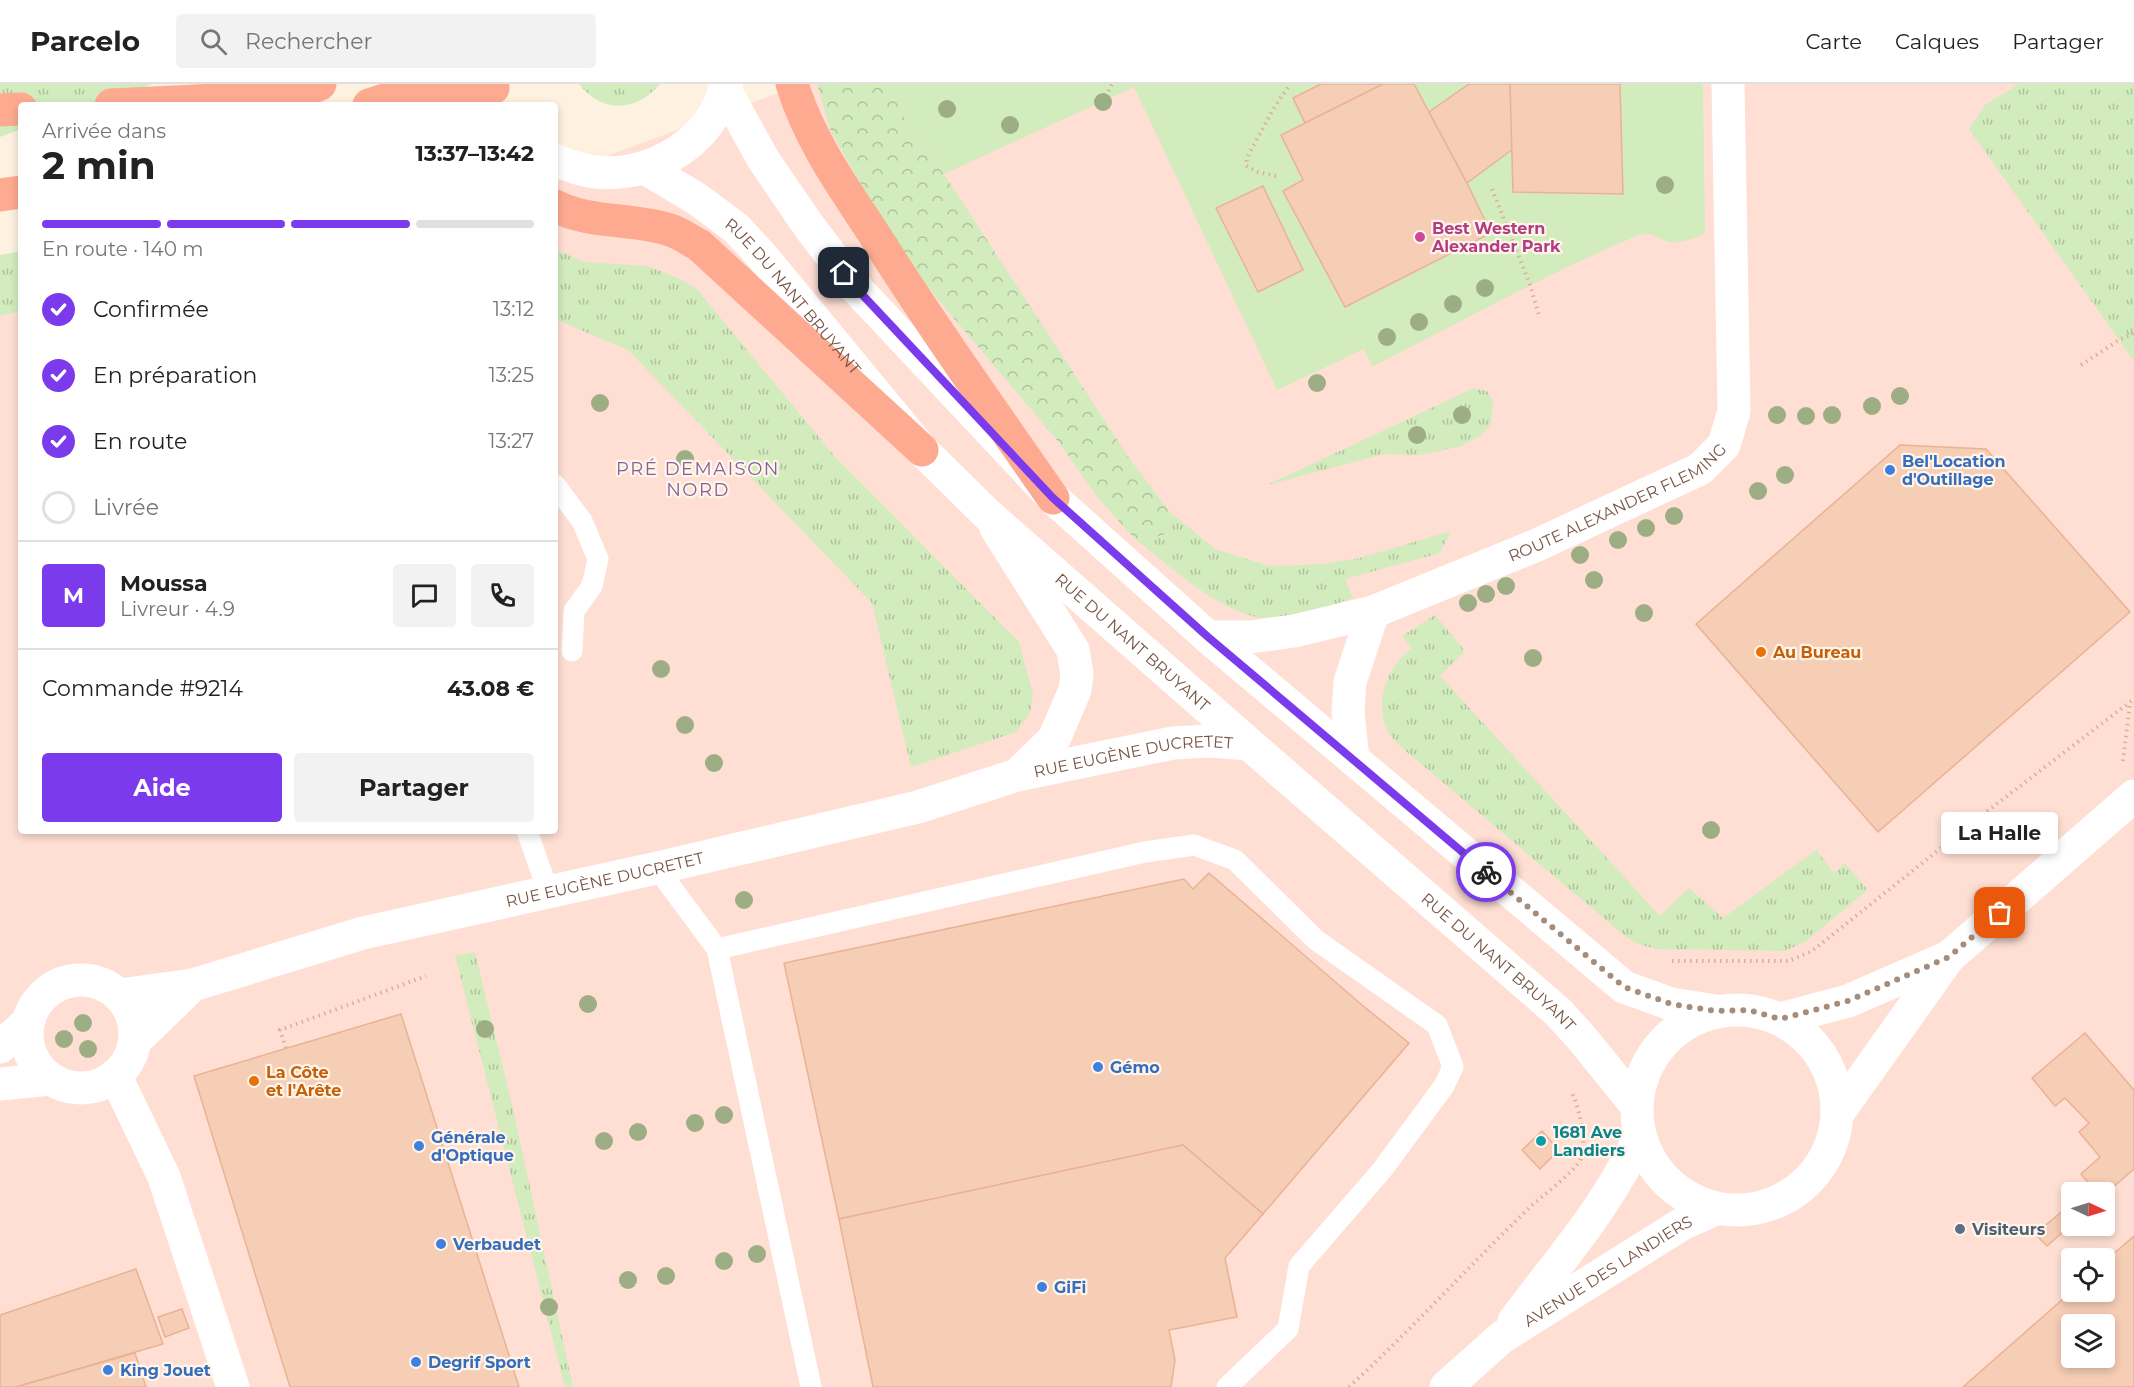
<!DOCTYPE html>
<html lang="fr">
<head>
<meta charset="utf-8">
<style>
  body { margin:0; font-family:Montserrat,sans-serif; background:#f2f2f2; color:#222; height:100vh; display:flex; flex-direction:column; font-size:22px; white-space:nowrap }
  * { box-sizing:border-box; margin:0 }
  p { font-size:20px; color:#767676 }
  .icon { flex:none; width:33px; height:33px; fill:none; stroke:currentColor; stroke-width:2; stroke-linecap:round; stroke-linejoin:round }
  .map { position:relative; flex:1; overflow:hidden }
  .details { position:absolute; left:18px; top:18px; width:540px; height:732px; display:flex; flex-direction:column; background:#fff; border-radius:6px; box-shadow:0 3px 9px #0003 }
  .details>* { flex:none }
  .needle { width:39px; rotate:94deg }
  .tools { position:absolute; left:2061px; top:1098px; display:grid; gap:12px }
  .tools a { display:grid; place-items:center; width:54px; height:54px; border-radius:6px; background:#fff; box-shadow:0 3px 9px #0003; font-size:30px }
  .pin { position:absolute; display:grid; place-items:center; width:51px; height:51px; color:#fff; margin:-26px; border-radius:12px; box-shadow:0 3px 9px #0006 }
  .courier { position:absolute; display:grid; place-items:center; width:60px; height:60px; margin:-30px; border:4px solid #7c3aed; border-radius:50%; background:#fff; color:#222; box-shadow:0 2px 8px #0007 }
  .bubble { position:absolute; height:42px; border-radius:6px; background:#fff; box-shadow:0 3px 9px #0003; font-size:20px; font-weight:700; line-height:42px; text-align:center }
  .summary em { font-style:normal; font-weight:700 }
  .summary div { display:flex; flex-direction:column-reverse }
  .summary { display:flex; align-items:center; justify-content:space-between; height:102px; padding:0 24px }
  h1 { font-size:39px; font-weight:700; line-height:45px }
  .bar { display:grid; grid-template-columns:repeat(4,1fr); gap:9px 6px; align-content:center; height:72px; padding:0 24px }
  .bar i { height:8px; border-radius:4px; background:#e0e0e0 }
  .bar .on { background:#7c3aed }
  .bar p { grid-column:span 4 }
  .line { display:flex; align-items:center; gap:15px; padding:0 24px; border-top:2px solid #e0e0e0 }
  .line div { flex:1 }
  .round { display:grid; place-items:center; flex:none; width:63px; height:63px; border-radius:6px; background:#f2f2f2 }
  ol { padding:0 24px; list-style:none }
  li { display:flex; align-items:center; gap:18px; height:66px }
  li p { margin-inline-start:auto }
  li .icon { padding:6px; border-radius:50%; background:#7c3aed; color:#fff; stroke-width:4 }
  li:last-child { color:#767676 }
  li i { width:33px; height:33px; border:3px solid #e0e0e0; border-radius:50% }
  .cta { display:flex; gap:12px; margin-top:auto; padding:12px 24px }
  .cta a { flex:1; height:69px; border-radius:6px; background:#7c3aed; color:#fff; font-size:24px; font-weight:700; line-height:69px; text-align:center }
  .cta a+a { background:#f2f2f2; color:#222 }
  header { display:flex; align-items:center; gap:36px; box-sizing:border-box; height:84px; padding:0 30px; background:#fff; border-bottom:2px solid #e0e0e0 }
  header strong { font-size:28px }
  nav { display:flex; gap:33px; margin-inline-start:auto; font-size:21px }
  .search { width:420px; height:54px; background:#f2f2f2; display:flex; align-items:center; gap:15px; box-sizing:border-box; padding:0 21px; border-radius:6px; color:#767676; font-size:22px }
  .map>svg:first-child { display:block }
  .commercial { fill:#ffdfd3; fill-rule:evenodd }
  .grass { fill:url(#grass-tufts) }
  .forest { fill:url(#forest-crowns) }
  .garden { fill:#d2ecbe }
  .building { fill:#f6cdb5; stroke:#eab294; stroke-width:1.5; fill-rule:evenodd }
  .lines { fill:none; stroke-linecap:round; stroke-linejoin:round }
  .path { stroke:#dab099; stroke-width:4; stroke-dasharray:1.5 4.5; stroke-linecap:butt }
  .lane { stroke:#fff; stroke-width:21 }
  .street { stroke:#fff; stroke-width:33 }
  .secondary { stroke:#fff; stroke-width:33 }
  .highway { stroke:#feaa91; stroke-width:33 }
  .tree { fill:#9dae85 }
  .done { stroke:#a68c7b; stroke-width:6; stroke-dasharray:0 10.8 }
  .route { stroke:#7c3aed; stroke-width:8 }
  .hotel-dot { fill:#d1479c; stroke:#fff5e8; stroke-width:2 }
  .shop-dot { fill:#3f7fe0; stroke:#fff5e8; stroke-width:2 }
  .food-dot { fill:#e8710a; stroke:#fff5e8; stroke-width:2 }
  .culture-dot { fill:#0f9aa8; stroke:#fff5e8; stroke-width:2 }
  .service-dot { fill:#5c6f8a; stroke:#fff5e8; stroke-width:2 }
  .labels { text-anchor:middle; stroke-width:4.5; stroke-linejoin:round; paint-order:stroke }
  .hotel-label { font-size:16px; font-weight:bold; fill:#b23c85; stroke:#fff5e8; text-anchor:start }
  .street-label { font-size:16px; fill:#775545; stroke:#fff5e8 }
  .shop-label { font-size:16px; font-weight:bold; fill:#366cbe; stroke:#fff5e8; text-anchor:start }
  .food-label { font-size:16px; font-weight:bold; fill:#c56008; stroke:#fff5e8; text-anchor:start }
  .culture-label { font-size:16px; font-weight:bold; fill:#0d838f; stroke:#fff5e8; text-anchor:start }
  .service-label { font-size:16px; font-weight:bold; fill:#4e5e75; stroke:#fff5e8; text-anchor:start }
  .neighbourhood-label { font-size:18px; letter-spacing:1.5px; fill:#85609b; stroke:#fff5e8 }
</style>
</head>
<body>
<header>
<strong>Parcelo</strong>
<div class="search"><svg class="icon" aria-label="search" viewBox="0 0 24 24"><circle cx="10" cy="10" r="6"/><path d="M15 15l6 6"/></svg>Rechercher</div>
<nav><a>Carte</a><a>Calques</a><a>Partager</a></nav>
</header>
<div class="map">
<svg width="2134" height="1303" viewBox="0 0 2134 1303">
  <defs>
    <pattern id="grass-tufts" width="24" height="20" patternUnits="userSpaceOnUse" patternTransform="scale(1.5)"><rect width="24" height="20" fill="#d2ecbe"/><path d="M3 7l-1-3M5 7V3M7 7l1-3M15 17l-1-3M17 17v-4M19 17l1-3" fill="none" stroke="#afc29c"/></pattern>
    <pattern id="forest-crowns" width="20" height="18" patternUnits="userSpaceOnUse" patternTransform="scale(1.5)"><rect width="20" height="18" fill="#d2ecbe"/><path d="M2 6a3 3 0 1 1 6 0M12 15a3 3 0 1 1 6 0" fill="none" stroke="#afc29c"/></pattern>
  </defs>
  <rect width="100%" height="100%" fill="#fef1e0"/>
  <path class="commercial" d="M803 0H2134V1303H0V223L21 221V747H555V91ZM2072 1108H2104V1142H2072ZM2072 1174H2104V1208H2072ZM2072 1240H2104V1274H2072Z"/>
  <g class="grass">
    <path d="M0 0H153L92 21H21V45L0 53Z"/>
    <path d="M579 0H660C636 28 602 30 579 0Z"/>
    <path d="M2019 0H2134V277L1969 45 1985 21Z"/>
    <path d="M555 165 584 178 647 182 680 195 696 204 837 375 1019 558 1033 610 1030 629 1016 648 911 683 872 519 628 266 555 235Z"/>
    <path d="M21 167V227L0 232V171Z"/>
    <path d="M1474 304 1487 307 1493 316 1491 340 1481 351 1462 362 1420 371 1384 370 1267 401Z"/>
    <path d="M1169 427 1215 465 1269 482 1322 480 1360 474 1451 447 1440 469 1345 495 1353 514C1333 520 1306 532 1286 535 1233 543 1174 485 1134 454L1151 455 1168 450Z"/>
    <path d="M1435 531 1465 567 1440 592 1660 832 1689 804 1723 834 1816 766 1834 789 1845 779 1868 806 1805 858 1784 867 1657 865 1635 859 1621 849 1407 668C1400 662 1393 656 1388 647 1373 619 1387 582 1412 564L1402 552Z"/>
    <path d="M475 868 514 1029 573 1303H565L455 872Z"/>
  </g>
  <path class="forest" d="M817 0H898L905 37 944 90 1127 371 1169 427 1168 449 1151 455 1134 454 1099 415 1057 356 925 200 874 123 830 46Z"/>
  <path class="garden" d="M898 0H1703L1705 150C1695 154 1679 160 1669 158 1659 155 1651 147 1639 151 1548 189 1460 238 1372 283L1364 265 1277 306 1134 3 944 90 905 37Z"/>
  <g class="building">
    <path d="M1321 0H1383L1305 39 1293 14Z"/>
    <path d="M1383 0H1414L1467 99 1491 149 1345 223 1283 107 1303 96 1281 51Z"/>
    <path d="M1469 0H1510L1513 65 1467 99 1429 28Z"/>
    <path d="M1510 0H1620L1623 110 1513 108Z"/>
    <path d="M1263 102 1303 186 1258 208 1216 124Z"/>
    <path d="M1900 361 1986 365 2130 528 1878 748 1696 540Z"/>
    <path d="M1209 789 1362 921 1409 959 1263 1130 1183 1061 839 1135 784 879 1184 795 1193 805Z"/>
    <path d="M401 930 519 1303H290L194 992Z"/>
    <path d="M2085 949 2134 1006V1085L2104 1111V1108H2096L2081 1090 2100 1073 2079 1048 2089 1039 2065 1014 2055 1022 2032 994Z"/>
    <path d="M1542 1047 1559 1066 1540 1085 1522 1066Z"/>
    <path d="M1183 1061 1263 1130 1225 1174 1237 1233 1169 1246 1175 1276 1171 1303H873L839 1135Z"/>
    <path d="M2072 1119V1140L2047 1162 2035 1150Z"/>
    <path d="M2134 1152V1303H1963L2072 1207 2104 1208V1178ZM2072 1240H2104V1274H2072Z"/>
    <path d="M136 1185 163 1260 16 1303H0V1231Z"/>
    <path d="M182 1225 189 1244 165 1253 158 1233Z"/>
    <path d="M135 1269 146 1303H16Z"/>
  </g>
  <g class="lines">
    <g class="path">
      <path d="M1103 18 1112 0"/>
      <path d="M1276 92 1258 88 1246 82C1247 71 1251 66 1256 57 1267 37 1276 18 1291 0"/>
      <path d="M1492 105 1529 198 1540 234"/>
      <path d="M2081 281 2119 256 2134 249"/>
      <path d="M2123 677 2130 619"/>
      <path d="M1672 877H1789L1812 867 1990 725 2134 615"/>
      <path d="M286 964 280 946 426 892"/>
      <path d="M1349 1303C1411 1246 1468 1183 1528 1125 1541 1112 1575 1089 1581 1074 1587 1059 1579 1021 1571 1007"/>
    </g>
    <g class="lane">
      <path d="M555 401 582 437 598 475 592 502 574 527 572 567"/>
      <path d="M527 747 548 807"/>
      <path d="M657 784 717 865 811 1303"/>
      <path d="M717 865 1145 768 1194 761 1235 776 1316 856 1437 941 1453 983 1444 1002 1382 1086 1299 1182 1288 1245 1227 1303"/>
    </g>
    <g class="street">
      <path d="M996 444 1073 566 1077 590 1075 606 1054 655 1017 691"/>
      <path id="s1" d="M1208 553H1250L1294 547 1373 528 1537 461 1700 385 1724 361 1734 327 1728 0"/>
      <path d="M1353 675 1348 628 1350 598 1373 528"/>
      <circle cx="81" cy="950" r="54"/>
      <path id="s2" d="M119 911 193 901 363 849 657 784 918 723 1017 691 1173 659 1209 657 1249 660"/>
      <path d="M135 957 193 901"/>
      <path d="M0 963 29 937"/>
      <path d="M115 991 164 1093 233 1303"/>
      <path d="M0 1000 51 995"/>
    </g>
    <g class="secondary">
      <path d="M725 6 763 75 808 141 856 204 1053 414 1208 553 1624 903 1671 920 1716 927"/>
      <path d="M555 76C562 80 569 81 577 84 637 103 713 63 726 0"/>
      <path id="s3" d="M645 84 697 115 736 144 762 172 922 366 987 430 1249 660 1558 928 1580 952 1636 1021"/>
      <circle cx="1737" cy="1026" r="100"/>
      <path d="M1780 935 1848 917 1949 873"/>
      <path d="M1838 1029 1949 873 2134 712"/>
      <path d="M1514 1237C1558 1178 1610 1120 1639 1053"/>
      <path id="s4" d="M1446 1303 1502 1253 1682 1140 1716 1125"/>
    </g>
    <g class="highway">
      <path d="M792 0C809 55 841 100 872 147 929 238 992 326 1053 414"/>
      <path d="M111 21 279 13 299 9 320 0"/>
      <path d="M369 21 400 11 429 6 493 4"/>
      <path d="M0 26 21 25"/>
      <path d="M0 111 21 108"/>
      <path d="M555 122C590 140 633 134 670 146 680 149 689 156 699 161L922 366"/>
    </g>
  </g>
  <g class="tree">
    <circle cx="1103" cy="18" r="9"/>
    <circle cx="947" cy="25" r="9"/>
    <circle cx="1010" cy="41" r="9"/>
    <circle cx="1665" cy="101" r="9"/>
    <circle cx="1485" cy="204" r="9"/>
    <circle cx="1453" cy="220" r="9"/>
    <circle cx="1419" cy="238" r="9"/>
    <circle cx="1387" cy="253" r="9"/>
    <circle cx="1317" cy="299" r="9"/>
    <circle cx="1900" cy="312" r="9"/>
    <circle cx="600" cy="319" r="9"/>
    <circle cx="1872" cy="322" r="9"/>
    <circle cx="1462" cy="331" r="9"/>
    <circle cx="1777" cy="331" r="9"/>
    <circle cx="1832" cy="331" r="9"/>
    <circle cx="1806" cy="332" r="9"/>
    <circle cx="1417" cy="351" r="9"/>
    <circle cx="685" cy="375" r="9"/>
    <circle cx="1785" cy="391" r="9"/>
    <circle cx="1758" cy="407" r="9"/>
    <circle cx="1674" cy="432" r="9"/>
    <circle cx="1646" cy="444" r="9"/>
    <circle cx="1618" cy="456" r="9"/>
    <circle cx="1580" cy="471" r="9"/>
    <circle cx="1594" cy="496" r="9"/>
    <circle cx="1506" cy="502" r="9"/>
    <circle cx="1486" cy="510" r="9"/>
    <circle cx="1468" cy="519" r="9"/>
    <circle cx="1644" cy="529" r="9"/>
    <circle cx="1533" cy="574" r="9"/>
    <circle cx="661" cy="585" r="9"/>
    <circle cx="685" cy="641" r="9"/>
    <circle cx="714" cy="679" r="9"/>
    <circle cx="1711" cy="746" r="9"/>
    <circle cx="744" cy="816" r="9"/>
    <circle cx="588" cy="920" r="9"/>
    <circle cx="83" cy="939" r="9"/>
    <circle cx="485" cy="945" r="9"/>
    <circle cx="64" cy="955" r="9"/>
    <circle cx="88" cy="965" r="9"/>
    <circle cx="724" cy="1031" r="9"/>
    <circle cx="695" cy="1039" r="9"/>
    <circle cx="638" cy="1048" r="9"/>
    <circle cx="604" cy="1057" r="9"/>
    <circle cx="757" cy="1170" r="9"/>
    <circle cx="724" cy="1177" r="9"/>
    <circle cx="666" cy="1192" r="9"/>
    <circle cx="628" cy="1196" r="9"/>
    <circle cx="549" cy="1223" r="9"/>
  </g>
  <g class="lines">
    <path class="done" d="M1486 788 1624 903 1671 920 1716 927 1749 926 1780 935 1848 917 1949 873 2000 829"/>
    <path class="route" d="M844 189 856 204 1053 414 1208 553 1486 788"/>
  </g>
  <circle class="hotel-dot" cx="1420" cy="153" r="6"/>
  <g class="shop-dot">
    <circle cx="1890" cy="386" r="6"/>
    <circle cx="1098" cy="983" r="6"/>
    <circle cx="419" cy="1062" r="6"/>
    <circle cx="441" cy="1160" r="6"/>
    <circle cx="1042" cy="1203" r="6"/>
    <circle cx="416" cy="1278" r="6"/>
    <circle cx="108" cy="1286" r="6"/>
  </g>
  <g class="food-dot">
    <circle cx="1761" cy="568" r="6"/>
    <circle cx="254" cy="997" r="6"/>
  </g>
  <circle class="culture-dot" cx="1541" cy="1057" r="6"/>
  <circle class="service-dot" cx="1960" cy="1145" r="6"/>
  <g class="labels">
    <g class="hotel-label">
      <text x="1432" y="150">Best Western<tspan x="1432" dy="18">Alexander Park</tspan></text>
    </g>
    <g class="street-label">
      <text dy="6" stroke="none"><textPath href="#s3" startOffset="198">RUE DU NANT BRUYANT</textPath></text>
      <text dy="6" stroke="none"><textPath href="#s1" startOffset="436">ROUTE ALEXANDER FLEMING</textPath></text>
      <text dy="6" stroke="none"><textPath href="#s3" startOffset="684">RUE DU NANT BRUYANT</textPath></text>
      <text dy="6" stroke="none"><textPath href="#s2" startOffset="1044">RUE EUGÈNE DUCRETET</textPath></text>
      <text dy="6" stroke="none"><textPath href="#s2" startOffset="500">RUE EUGÈNE DUCRETET</textPath></text>
      <text dy="6" stroke="none"><textPath href="#s3" startOffset="1170">RUE DU NANT BRUYANT</textPath></text>
      <text dy="6" stroke="none"><textPath href="#s4" startOffset="200">AVENUE DES LANDIERS</textPath></text>
    </g>
    <g class="shop-label">
      <text x="1902" y="383">Bel'Location<tspan x="1902" dy="18">d'Outillage</tspan></text>
      <text x="1110" y="989">Gémo</text>
      <text x="431" y="1059">Générale<tspan x="431" dy="18">d'Optique</tspan></text>
      <text x="453" y="1166">Verbaudet</text>
      <text x="1054" y="1209">GiFi</text>
      <text x="428" y="1284">Degrif Sport</text>
      <text x="120" y="1292">King Jouet</text>
    </g>
    <g class="food-label">
      <text x="1773" y="574">Au Bureau</text>
      <text x="266" y="994">La Côte<tspan x="266" dy="18">et l'Arête</tspan></text>
    </g>
    <g class="culture-label">
      <text x="1553" y="1054">1681 Ave<tspan x="1553" dy="18">Landiers</tspan></text>
    </g>
    <g class="service-label">
      <text x="1972" y="1151">Visiteurs</text>
    </g>
    <g class="neighbourhood-label">
      <text x="698" y="391">PRÉ DEMAISON<tspan x="698" dy="21">NORD</tspan></text>
    </g>
  </g>
</svg>
<div class="tools">
<a><svg class="needle" viewBox="-14 -14 28 28"><path d="M0-13l5 13h-10z" fill="#e53935"/><path d="M0 13l5-13h-10z" fill="#767676"/></svg></a>
<a><svg class="icon" aria-label="locate" viewBox="0 0 24 24"><circle cx="12" cy="12" r="6"/><path d="M12 2v4M12 18v4M2 12h4M18 12h4"/></svg></a>
<a><svg class="icon" aria-label="layers" viewBox="0 0 24 24"><path d="M12 4l9 5-9 5-9-5zM3 14l9 5 9-5"/></svg></a>
</div>
<div class="pin" style="left:2000px;top:829px;background:#ea580c"><svg class="icon" aria-label="bag" viewBox="0 0 24 24"><path d="M5 8h14l-1 12H6zM9 8a3 3 0 0 1 6 0"/></svg></div>
<div class="pin" style="left:844px;top:189px;background:#1f2937"><svg class="icon" aria-label="home" viewBox="0 0 24 24"><path d="M3 11l9-7 9 7M6 9v11h12V9"/></svg></div>
<div class="courier" style="left:1486px;top:788px"><svg class="icon" aria-label="bike" viewBox="0 0 24 24"><circle cx="6" cy="16" r="4"/><circle cx="18" cy="16" r="4"/><path d="M6 16l4-8h5l3 8M10 8l3 8H6M13 5h3"/></svg></div>
<div class="bubble" style="left:1941px;top:728px;width:117px">La Halle</div>
<section class="details">
<div class="summary"><div><h1>2 min</h1><p>Arrivée dans</p></div><em>13:37–13:42</em></div>
<div class="bar"><i class="on"></i><i class="on"></i><i class="on"></i><i></i><p>En route · 140 m</p></div>
<ol>
<li><svg class="icon" aria-label="check" viewBox="0 0 24 24"><path d="M5 12l5 5 9-10"/></svg>Confirmée<p>13:12</p></li>
<li><svg class="icon" aria-label="check" viewBox="0 0 24 24"><path d="M5 12l5 5 9-10"/></svg>En préparation<p>13:25</p></li>
<li><svg class="icon" aria-label="check" viewBox="0 0 24 24"><path d="M5 12l5 5 9-10"/></svg>En route<p>13:27</p></li>
<li><i></i>Livrée</li>
</ol>
<div class="line" style="height:108px"><b class="round" style="background:#7c3aed;color:#fff">M</b><div><b>Moussa</b><p>Livreur · 4.9</p></div><a class="round"><svg class="icon" aria-label="chat" viewBox="0 0 24 24"><path d="M4 5h16v11H9l-5 4z"/></svg></a><a class="round"><svg class="icon" aria-label="phone" viewBox="0 0 24 24"><path d="M5 4h4l2 5-3 2q2 4 5 5l2-3 5 2v4C11 20 4 13 5 4z"/></svg></a></div>
<div class="line" style="height:78px"><div>Commande #9214</div><b>43.08 €</b></div>
<div class="cta"><a>Aide</a><a>Partager</a></div>
</section>
</div>
</body>
</html>
